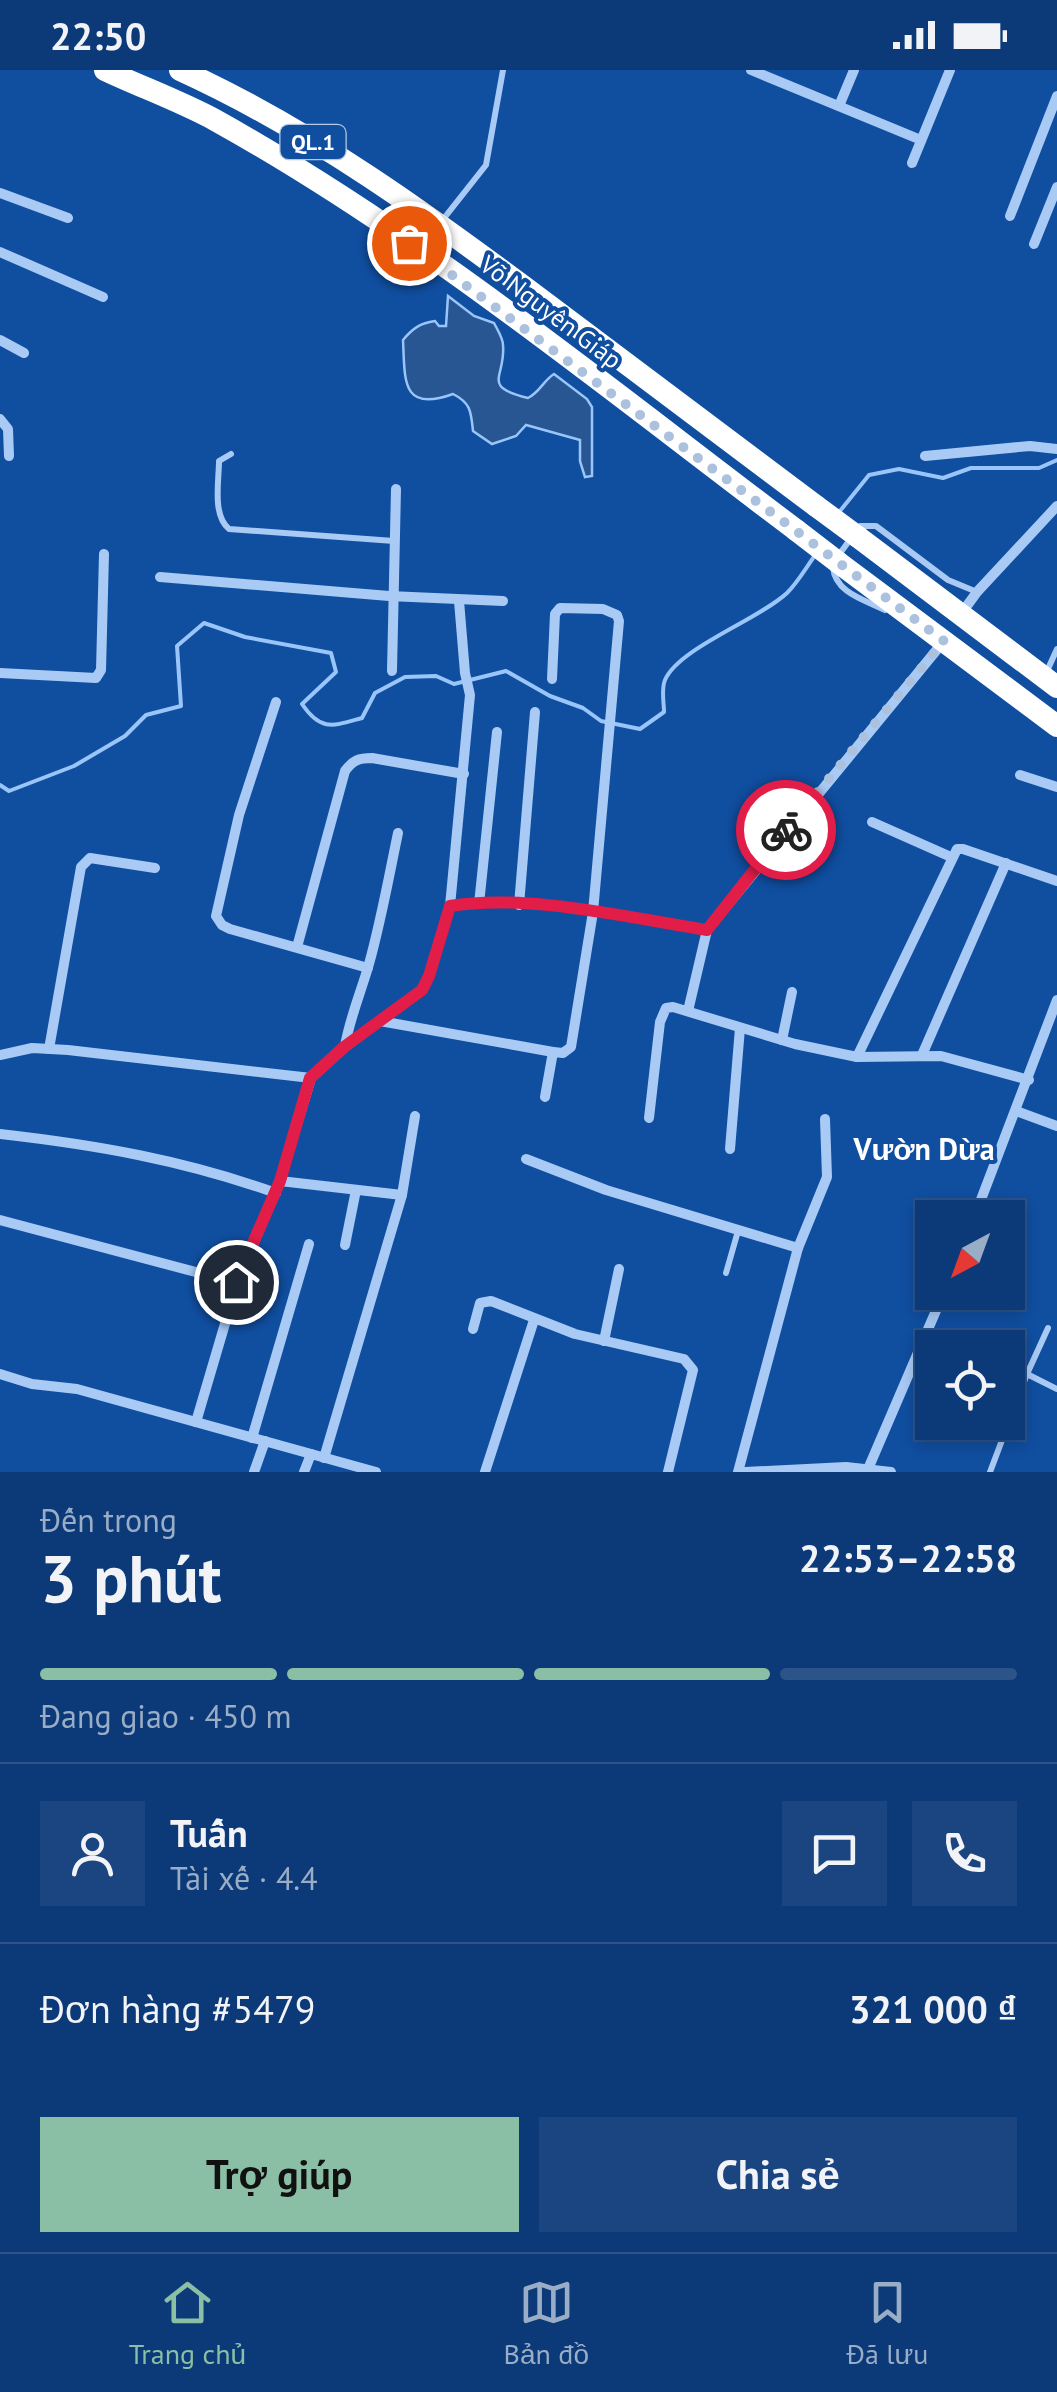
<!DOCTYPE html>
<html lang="vi">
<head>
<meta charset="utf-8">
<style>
  body { margin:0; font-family:"PT Sans",sans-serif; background:#1a4580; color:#f1f3f6; height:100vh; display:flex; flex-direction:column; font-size:38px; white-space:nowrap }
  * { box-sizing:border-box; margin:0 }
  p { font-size:32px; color:#9aadc6 }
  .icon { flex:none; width:55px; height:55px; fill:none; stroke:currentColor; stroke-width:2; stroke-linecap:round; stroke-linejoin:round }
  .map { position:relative; height:1402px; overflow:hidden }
  .side { display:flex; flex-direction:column; background:#0c3a78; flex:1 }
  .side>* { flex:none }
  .needle { width:65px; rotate:221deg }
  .controls { position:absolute; left:915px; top:1130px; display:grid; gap:20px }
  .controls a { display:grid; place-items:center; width:110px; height:110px; border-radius:0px; background:#0c3a78; box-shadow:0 5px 15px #0003,0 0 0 2px #2c548a; font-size:50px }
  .pin { position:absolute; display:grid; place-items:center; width:85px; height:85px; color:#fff; margin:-42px; border:5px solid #fff; border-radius:50%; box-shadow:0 2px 10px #0007 }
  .courier { position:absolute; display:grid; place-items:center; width:100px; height:100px; margin:-50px; border:8px solid #e11d48; border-radius:50%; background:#fff; color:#222; box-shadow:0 2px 12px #0007 }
  .headline em { font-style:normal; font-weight:700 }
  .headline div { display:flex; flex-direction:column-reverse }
  .headline { display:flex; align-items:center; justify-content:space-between; height:170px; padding:0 40px }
  h1 { font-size:65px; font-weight:700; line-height:75px }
  .bar { display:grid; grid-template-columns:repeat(4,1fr); gap:15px 10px; align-content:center; height:120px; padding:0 40px }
  .bar i { height:12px; border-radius:8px; background:#2c548a }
  .bar .selected { background:#8abfa5 }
  .bar p { grid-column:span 4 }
  .line { display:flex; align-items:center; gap:25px; padding:0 40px; border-top:2px solid #2c548a }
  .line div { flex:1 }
  .round { display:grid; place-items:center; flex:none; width:105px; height:105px; border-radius:0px; background:#1a4580 }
  .primary-button { display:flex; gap:20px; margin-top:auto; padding:20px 40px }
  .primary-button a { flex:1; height:115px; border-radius:0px; background:#8abfa5; color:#111; font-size:40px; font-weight:700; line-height:115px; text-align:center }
  .primary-button a+a { background:#1a4580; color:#f1f3f6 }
  .status { display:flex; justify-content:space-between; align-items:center; height:70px; padding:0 50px; background:#0c3a78; direction:ltr }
  .status svg { height:28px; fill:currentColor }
  .dock { display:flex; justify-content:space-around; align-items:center; height:140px; border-top:2px solid #2c548a; background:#0c3a78; font-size:28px; color:#9aadc6 }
  .dock a { display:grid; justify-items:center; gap:5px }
  .dock .selected { color:#8abfa5 }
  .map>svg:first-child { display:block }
  .water { fill:#285693; stroke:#99c5f9; stroke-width:2.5 }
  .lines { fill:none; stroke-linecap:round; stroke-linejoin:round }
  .stream { stroke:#99c5f9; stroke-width:4 }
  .lane { stroke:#a8caf5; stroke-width:6 }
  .street { stroke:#a8caf5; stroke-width:10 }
  .highway { stroke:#fff; stroke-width:22 }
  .highway-bridge { stroke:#fff; stroke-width:22 }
  .done { stroke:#abc1de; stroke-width:10; stroke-dasharray:0 18 }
  .route { stroke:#e11d48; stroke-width:12 }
  .labels { text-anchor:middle; stroke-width:8; stroke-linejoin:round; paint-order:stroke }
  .shield { fill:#104ea0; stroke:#b7cae2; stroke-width:2.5 }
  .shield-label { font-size:22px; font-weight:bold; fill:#fff }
  .street-label { font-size:25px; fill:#fff; stroke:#104ea0 }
  .quarter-label { font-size:30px; font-weight:bold; fill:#fff; stroke:#104ea0 }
</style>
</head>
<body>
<div class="status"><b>22:50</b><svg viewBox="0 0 49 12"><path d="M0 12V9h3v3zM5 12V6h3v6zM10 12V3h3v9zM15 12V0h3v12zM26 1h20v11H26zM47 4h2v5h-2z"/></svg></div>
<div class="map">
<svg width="1057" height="1402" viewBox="0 0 1057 1402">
  <rect width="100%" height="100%" fill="#104ea0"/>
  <path class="water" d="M448 226 474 246 494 253C497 259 503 268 503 275 506 308 480 316 528 328 540 322 543 311 554 304L587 329 592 337V406L585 407 580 391V370L526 355 516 366 492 374 473 361C471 342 471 333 453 324 401 343 405 310 403 270 412 259 420 253 435 251L439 256H446Z"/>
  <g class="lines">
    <g class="stream">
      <path d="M840 441 869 405 899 399 943 408 971 398H1039L1057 390"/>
      <path d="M0 715 9 721 74 696 125 666 146 645 181 636 177 576 204 553 245 567 331 583 336 602 302 634C321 662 333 656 362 648L375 623 405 607 436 606 454 614 506 601 550 626 583 638 601 651 640 659 664 642C664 633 661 619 665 610 679 578 758 550 787 523 798 512 807 496 816 484"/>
    </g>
    <g class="lane">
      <path d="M441 152 486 95 503 0"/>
      <path d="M231 384 219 391C219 411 212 445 229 459L394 471"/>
      <path d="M838 486 860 456H876L948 510 977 522"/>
      <path d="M833 497C835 523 865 530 885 540"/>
      <path d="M1047 601 1057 579"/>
      <path d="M726 1203 738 1161"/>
      <path d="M1027 1304 1057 1319"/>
      <path d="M990 1402 1027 1304 1048 1258"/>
    </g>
    <g class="street">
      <path d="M751 0 921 70"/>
      <path d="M839 36 854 0"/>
      <path d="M912 93 950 0"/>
      <path d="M0 123 68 148"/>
      <path d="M1010 146 1057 26"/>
      <path d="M1034 174 1057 117"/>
      <path d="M0 182 103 227"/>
      <path d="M0 270 24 283"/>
      <path d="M0 349 8 359 9 386"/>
      <path d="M925 386 1030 376 1057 379"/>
      <path d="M160 507 389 526 503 531"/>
      <path d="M961 544 977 522 1057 436"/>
      <path d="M392 601 396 419"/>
      <path d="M0 603 96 608 101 600 104 484"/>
      <path d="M552 609 555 544 560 538 603 539 617 545 619 551 593 842 571 977 563 983 553 982"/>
      <path d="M276 632 239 745 216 846 222 855 230 859 368 898"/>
      <path d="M1020 705 1057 717"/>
      <path d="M872 752 951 787"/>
      <path d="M479 834 497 662"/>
      <path d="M519 835 535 642"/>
      <path d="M450 836 470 625 465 603 459 531"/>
      <path d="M297 877 345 701C353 690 359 688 372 688L464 704"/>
      <path d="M688 941 707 860"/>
      <path d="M380 951 553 982 545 1027"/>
      <path d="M782 970 792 922"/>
      <path d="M345 976C350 947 361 922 369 894 381 851 389 806 398 763"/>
      <path d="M49 979 81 797 90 788 155 798"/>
      <path d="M0 985 32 978 68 980 311 1008"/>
      <path d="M922 985 1006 793"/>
      <path d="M857 987 957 779H963L1057 811"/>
      <path d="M1016 1041 1057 1056"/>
      <path d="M649 1048 660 952 666 938 673 937 795 974 857 987 941 986 1029 1010"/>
      <path d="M0 1064C97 1075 183 1090 276 1123"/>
      <path d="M730 1079 740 958"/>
      <path d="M526 1089 606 1120 798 1178 738 1402"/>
      <path d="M280 1111 402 1125"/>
      <path d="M974 1148 1057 930"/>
      <path d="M0 1150 237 1213"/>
      <path d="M345 1175 356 1120"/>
      <path d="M798 1178 827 1107 825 1049"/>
      <path d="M473 1259 480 1233 491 1231 575 1264 684 1289 693 1300 668 1402"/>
      <path d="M604 1271 619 1199"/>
      <path d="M0 1304 32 1314 77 1319 376 1402"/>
      <path d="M196 1352 237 1213 280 1111 311 1008 345 977 422 920 429 906 450 836C526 823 630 848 707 860L944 571"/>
      <path d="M252 1368 309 1174"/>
      <path d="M324 1388 402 1125 415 1046"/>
      <path d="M868 1399 944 1222"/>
      <path d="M254 1402 265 1371"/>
      <path d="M304 1402 311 1384"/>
      <path d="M485 1402 534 1250"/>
      <path d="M745 1402 846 1397 891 1402"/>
    </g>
    <g class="highway">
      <path d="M105 0C141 17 180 31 215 50 422 165 607 318 796 460"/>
      <path d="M180 0C312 60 431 147 547 234 636 301 726 368 816 436"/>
      <path d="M858 467 1057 617"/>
      <path d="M839 493 1057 656"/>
    </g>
    <g class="highway-bridge">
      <path d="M816 436 858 467"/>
      <path d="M796 460 839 493"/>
    </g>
  </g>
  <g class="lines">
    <path class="done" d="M409 173 944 571 786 760"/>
    <path class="route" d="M236 1212 280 1111 310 1008 344 977 422 920 429 906 450 836C526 823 630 848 707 860L786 760"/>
  </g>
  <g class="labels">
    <rect class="shield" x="280.5" y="55" width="65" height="34" rx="8"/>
    <g class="shield-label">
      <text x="313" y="80">QL.1</text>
    </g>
    <g class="street-label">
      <text transform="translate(551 242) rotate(37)" y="9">Võ Nguyên Giáp</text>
    </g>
    <g class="quarter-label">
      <text x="924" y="1090">Vườn Dừa</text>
    </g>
  </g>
</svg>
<div class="controls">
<a><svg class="needle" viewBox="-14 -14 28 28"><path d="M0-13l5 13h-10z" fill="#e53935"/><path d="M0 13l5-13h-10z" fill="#9aadc6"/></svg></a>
<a><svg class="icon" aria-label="locate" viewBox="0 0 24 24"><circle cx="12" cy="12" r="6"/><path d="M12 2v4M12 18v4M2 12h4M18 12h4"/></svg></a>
</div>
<div class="pin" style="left:409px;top:173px;background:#ea580c"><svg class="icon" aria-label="bag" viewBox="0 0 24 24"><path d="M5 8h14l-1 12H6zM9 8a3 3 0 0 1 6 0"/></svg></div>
<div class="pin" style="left:236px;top:1212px;background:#1f2937"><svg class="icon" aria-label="home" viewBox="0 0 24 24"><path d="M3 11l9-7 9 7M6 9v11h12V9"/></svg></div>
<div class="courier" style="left:786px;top:760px"><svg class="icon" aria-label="bike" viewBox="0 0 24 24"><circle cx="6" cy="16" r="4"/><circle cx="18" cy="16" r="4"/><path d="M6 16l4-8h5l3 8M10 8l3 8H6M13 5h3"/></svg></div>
</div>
<section class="side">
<div class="headline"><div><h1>3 phút</h1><p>Đến trong</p></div><em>22:53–22:58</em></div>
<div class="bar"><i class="selected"></i><i class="selected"></i><i class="selected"></i><i></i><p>Đang giao · 450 m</p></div>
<div class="line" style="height:180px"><a class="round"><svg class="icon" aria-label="person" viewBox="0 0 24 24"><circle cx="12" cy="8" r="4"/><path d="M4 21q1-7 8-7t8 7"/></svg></a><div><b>Tuấn</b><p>Tài xế · 4.4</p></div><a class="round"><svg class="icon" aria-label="chat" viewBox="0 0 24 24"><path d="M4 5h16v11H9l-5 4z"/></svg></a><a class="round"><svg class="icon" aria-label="phone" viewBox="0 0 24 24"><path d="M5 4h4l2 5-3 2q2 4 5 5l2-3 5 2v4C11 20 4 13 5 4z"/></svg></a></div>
<div class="line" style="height:130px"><div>Đơn hàng #5479</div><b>321 000 ₫</b></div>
<div class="primary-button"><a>Trợ giúp</a><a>Chia sẻ</a></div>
</section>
<nav class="dock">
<a class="selected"><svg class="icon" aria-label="home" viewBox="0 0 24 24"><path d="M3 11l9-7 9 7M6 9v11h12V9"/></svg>Trang chủ</a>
<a><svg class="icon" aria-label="map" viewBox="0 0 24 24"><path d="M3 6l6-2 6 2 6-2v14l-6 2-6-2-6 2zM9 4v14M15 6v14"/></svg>Bản đồ</a>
<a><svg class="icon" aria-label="saved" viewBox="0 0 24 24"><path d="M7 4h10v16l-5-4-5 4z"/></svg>Đã lưu</a>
</nav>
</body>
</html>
